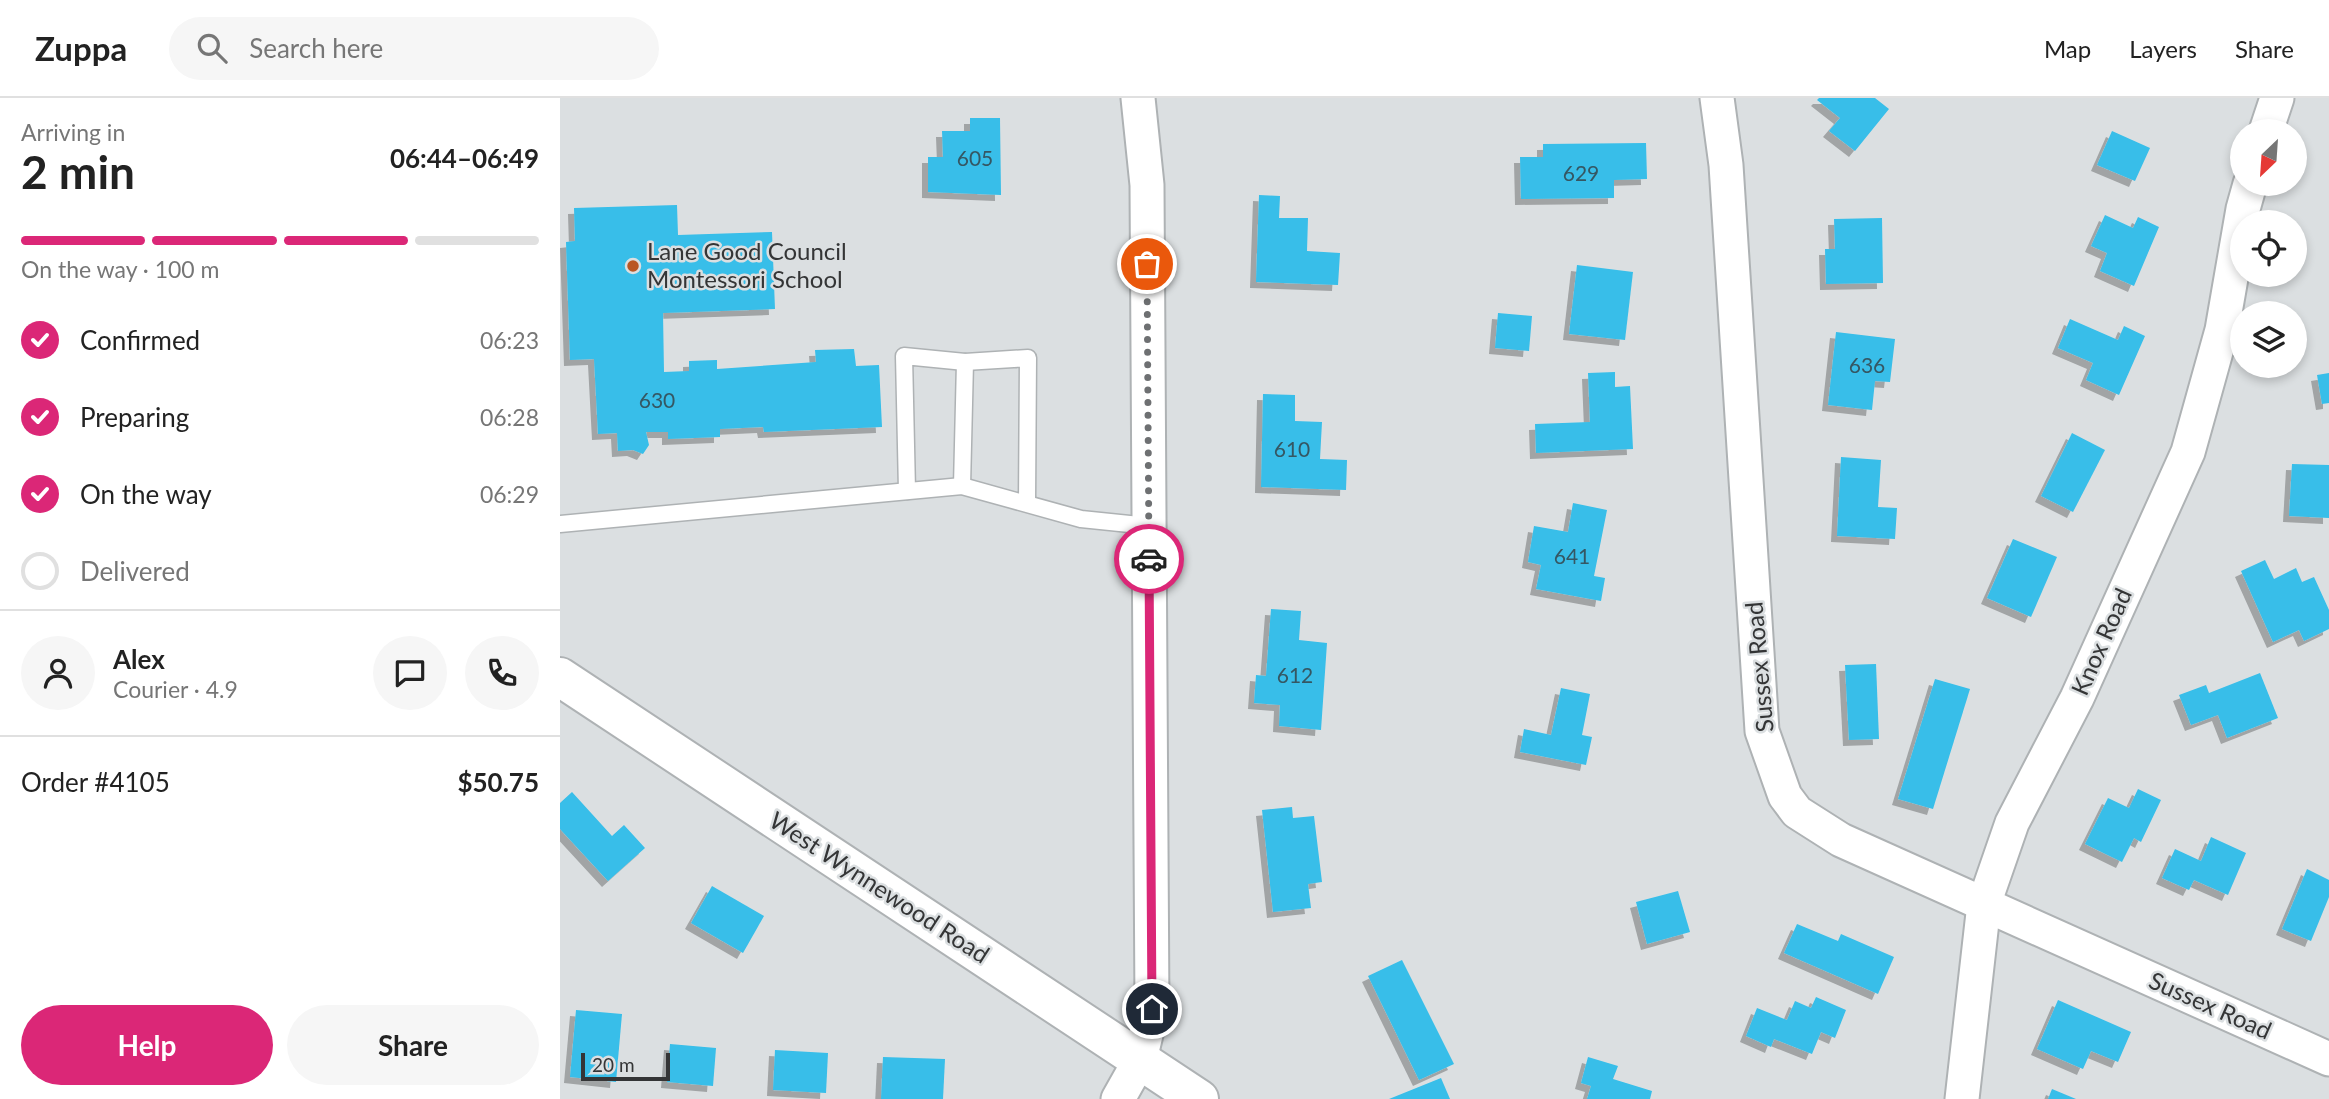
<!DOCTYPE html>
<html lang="en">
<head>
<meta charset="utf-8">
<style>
  body { margin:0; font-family:Lato,sans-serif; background:#f6f6f6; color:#222; height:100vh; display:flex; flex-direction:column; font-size:26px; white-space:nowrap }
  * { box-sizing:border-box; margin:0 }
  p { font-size:23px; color:#767676 }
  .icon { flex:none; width:38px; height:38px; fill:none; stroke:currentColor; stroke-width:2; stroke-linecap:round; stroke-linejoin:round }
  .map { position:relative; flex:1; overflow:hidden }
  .drawer { display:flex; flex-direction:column; background:#fff; width:560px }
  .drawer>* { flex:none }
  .needle { width:46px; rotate:205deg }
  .fabs { position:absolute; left:1670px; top:21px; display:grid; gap:14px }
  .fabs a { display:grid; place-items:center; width:77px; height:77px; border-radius:50%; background:#fff; box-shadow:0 4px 10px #0003; font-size:35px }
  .scale { position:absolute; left:21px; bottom:18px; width:89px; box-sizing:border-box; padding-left:7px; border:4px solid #343536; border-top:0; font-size:19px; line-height:24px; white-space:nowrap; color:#343536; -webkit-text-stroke:5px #dbdfe1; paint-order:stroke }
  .pin { position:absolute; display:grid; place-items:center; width:60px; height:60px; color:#fff; margin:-30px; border:4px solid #fff; border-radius:50%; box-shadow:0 2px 7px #0007 }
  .courier { position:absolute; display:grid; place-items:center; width:70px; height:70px; margin:-35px; border:5px solid #db2777; border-radius:50%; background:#fff; color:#222; box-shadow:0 2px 9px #0007 }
  .summary em { font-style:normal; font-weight:700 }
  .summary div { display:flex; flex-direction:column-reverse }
  .summary { display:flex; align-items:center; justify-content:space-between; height:119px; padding:0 21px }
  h1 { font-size:46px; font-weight:700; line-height:52px }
  .bar { display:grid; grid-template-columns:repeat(4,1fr); gap:10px 7px; align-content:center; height:84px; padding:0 21px }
  .bar i { height:9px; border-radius:5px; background:#e0e0e0 }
  .bar .on { background:#db2777 }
  .bar p { grid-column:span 4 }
  .line { display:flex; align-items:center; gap:18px; padding:0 21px; border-top:2px solid #e0e0e0 }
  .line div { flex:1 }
  .round { display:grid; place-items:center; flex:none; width:74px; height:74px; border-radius:37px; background:#f6f6f6 }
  ol { padding:0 21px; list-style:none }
  li { display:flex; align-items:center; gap:21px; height:77px }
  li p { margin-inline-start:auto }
  li .icon { padding:7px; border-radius:50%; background:#db2777; color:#fff; stroke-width:4 }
  li:last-child { color:#767676 }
  li i { width:38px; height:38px; border:4px solid #e0e0e0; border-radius:50% }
  .action { display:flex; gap:14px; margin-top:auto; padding:14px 21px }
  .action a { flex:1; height:80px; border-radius:42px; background:#db2777; color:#fff; font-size:28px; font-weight:700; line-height:80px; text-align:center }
  .action a+a { background:#f6f6f6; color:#222 }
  header { display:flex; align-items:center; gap:42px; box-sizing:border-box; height:98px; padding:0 35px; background:#fff; border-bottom:2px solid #e0e0e0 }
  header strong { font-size:33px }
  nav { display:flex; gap:38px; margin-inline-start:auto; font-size:24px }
  .search { width:490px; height:63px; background:#f6f6f6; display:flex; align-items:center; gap:18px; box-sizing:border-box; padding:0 24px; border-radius:38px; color:#767676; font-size:26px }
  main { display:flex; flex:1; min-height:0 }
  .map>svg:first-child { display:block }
  .building { fill:#37bee9; filter:url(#shadow) }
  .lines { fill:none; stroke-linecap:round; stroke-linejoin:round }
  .lane-casing { stroke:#aeb2b4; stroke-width:19 }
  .street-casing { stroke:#aeb2b4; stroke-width:37 }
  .secondary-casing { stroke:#aeb2b4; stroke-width:42 }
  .lane { stroke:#fff; stroke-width:16 }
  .street { stroke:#fff; stroke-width:33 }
  .secondary { stroke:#fff; stroke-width:38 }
  .done { stroke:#6e7072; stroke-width:7; stroke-dasharray:0 12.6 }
  .route { stroke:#db2777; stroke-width:9 }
  .poi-dot { fill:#ba5623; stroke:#dbdfe1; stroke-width:2.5 }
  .labels { text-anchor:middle; stroke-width:5; stroke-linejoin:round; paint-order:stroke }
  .number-label { font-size:21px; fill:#355763 }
  .poi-label { font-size:24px; fill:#343536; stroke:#dbdfe1; text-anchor:start }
  .street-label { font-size:24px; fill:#343536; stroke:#dbdfe1 }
</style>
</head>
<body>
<header>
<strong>Zuppa</strong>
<div class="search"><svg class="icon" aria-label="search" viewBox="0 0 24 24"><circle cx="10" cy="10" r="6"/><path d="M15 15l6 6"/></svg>Search here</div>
<nav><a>Map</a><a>Layers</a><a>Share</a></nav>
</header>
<main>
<section class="drawer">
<div class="summary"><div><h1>2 min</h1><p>Arriving in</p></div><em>06:44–06:49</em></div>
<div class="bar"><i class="on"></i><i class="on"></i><i class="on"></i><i></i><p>On the way · 100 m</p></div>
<ol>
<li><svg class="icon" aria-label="check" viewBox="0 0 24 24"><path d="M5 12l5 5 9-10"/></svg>Confirmed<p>06:23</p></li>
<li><svg class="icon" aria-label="check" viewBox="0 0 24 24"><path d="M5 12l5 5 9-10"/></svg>Preparing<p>06:28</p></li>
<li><svg class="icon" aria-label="check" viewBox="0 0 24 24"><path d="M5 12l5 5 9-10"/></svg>On the way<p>06:29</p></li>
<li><i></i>Delivered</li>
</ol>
<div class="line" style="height:126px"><a class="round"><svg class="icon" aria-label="person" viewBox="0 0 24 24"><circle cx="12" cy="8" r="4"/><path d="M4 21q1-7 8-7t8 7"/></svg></a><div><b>Alex</b><p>Courier · 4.9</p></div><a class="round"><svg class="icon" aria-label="chat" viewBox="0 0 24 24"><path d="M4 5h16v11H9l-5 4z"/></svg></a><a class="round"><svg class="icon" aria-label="phone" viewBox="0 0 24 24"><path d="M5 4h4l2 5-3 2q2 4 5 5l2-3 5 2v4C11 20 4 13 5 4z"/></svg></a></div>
<div class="line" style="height:91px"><div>Order #4105</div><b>$50.75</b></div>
<div class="action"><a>Help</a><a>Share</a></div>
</section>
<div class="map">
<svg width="1769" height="1001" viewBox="0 0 1769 1001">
  <defs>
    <filter id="shadow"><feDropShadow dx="-6" dy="6" stdDeviation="0" flood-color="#0004"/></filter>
  </defs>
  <rect width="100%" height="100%" fill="#dbdfe1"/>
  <g class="building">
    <path d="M1259 0H1315L1329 11 1295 53 1269 33 1280 20 1257 2Z"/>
    <path d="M410 20H440L441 97 368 94V59H383L382 33H410Z"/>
    <path d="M1552 33 1590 50 1575 83 1537 67Z"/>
    <path d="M1086 45 1087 81 1054 82V100L961 101 960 59H983V46Z"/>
    <path d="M699 97 720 98 719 120H748L747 153 780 155 778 187 696 184Z"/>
    <path d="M117 107 118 137 212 134 215 211 103 215 104 274 129 273V263L157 262V271L256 264 255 252 294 251 296 268 319 267 322 329 204 334 203 329 160 331V339L108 341V334H86L89 347 83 356 73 352 58 353 57 335 38 336 34 261 10 262 6 144 15 143 14 110Z"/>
    <path d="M1545 117 1573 130 1578 119 1599 129 1574 188 1540 173 1547 155 1531 148Z"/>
    <path d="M1322 120 1323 185 1266 186 1265 151H1275L1274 121Z"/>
    <path d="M1017 167 1073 174 1065 242 1009 236Z"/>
    <path d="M938 215 972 218 969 253 935 250Z"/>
    <path d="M1510 221 1558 242 1564 228 1585 238 1559 297 1526 282 1533 265 1498 250Z"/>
    <path d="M1276 234 1335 241 1330 284 1315 283 1312 312 1268 307Z"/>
    <path d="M1055 274V289L1070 288 1073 351 976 355 975 326 1030 324 1028 275Z"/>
    <path d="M1769 275V305L1762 306 1757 277Z"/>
    <path d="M703 296 735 297V323L762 324 760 361 787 362 786 392 701 389Z"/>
    <path d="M1512 335 1545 352 1513 414 1481 398Z"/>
    <path d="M1281 359 1321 362 1318 409 1337 410 1335 441 1277 438Z"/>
    <path d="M1732 366 1769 367V420L1729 418Z"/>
    <path d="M1013 405 1047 412 1034 478 1045 480 1041 503 976 491 981 467 968 464 974 428 1008 434Z"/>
    <path d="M1453 441 1497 459 1471 519 1427 500Z"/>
    <path d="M1705 462 1714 481 1736 470 1742 484 1754 479 1769 512V531L1744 543 1739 532 1713 544 1681 473Z"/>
    <path d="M711 511 741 513 739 542 767 545 761 632 719 628 720 607 694 605 696 577 706 578Z"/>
    <path d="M1316 566 1319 641 1289 642 1285 567Z"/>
    <path d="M1700 575 1718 620 1667 640 1658 617 1631 627 1619 597 1646 587 1649 595Z"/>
    <path d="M1375 581 1410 591 1373 711 1338 701Z"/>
    <path d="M1001 590 1030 596 1022 637 1032 639 1026 667 960 654 964 631 991 637Z"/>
    <path d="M1578 691 1601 702 1581 744 1574 740 1562 764 1525 746 1548 700 1569 710Z"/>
    <path d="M12 694 52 738 64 727 85 750 48 783 0 731V705Z"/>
    <path d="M732 709 733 720 754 718 762 784 748 786 751 810 713 814 702 712Z"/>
    <path d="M1651 739 1686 755 1668 797 1634 782 1629 792 1602 780 1615 751 1641 763Z"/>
    <path d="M1747 771 1769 782V799L1751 843 1722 831Z"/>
    <path d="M152 788 204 818 183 855 131 825Z"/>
    <path d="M1118 793 1130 834 1087 846 1076 804Z"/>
    <path d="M1237 826 1278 843 1281 836 1334 859 1318 896 1224 855Z"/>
    <path d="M842 862 894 966 859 982 808 878Z"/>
    <path d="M1256 899 1286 912 1275 940 1261 934 1252 956 1214 941 1211 949 1186 938 1197 910 1227 922 1235 903 1251 910Z"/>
    <path d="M1498 902 1571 934 1558 964 1531 953 1523 971 1477 951Z"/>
    <path d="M16 912 62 916 56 984 10 979Z"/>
    <path d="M110 946 156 950 153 988 107 984Z"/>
    <path d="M215 952 268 955 266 995 213 992Z"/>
    <path d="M323 959 385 961 383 1001H321Z"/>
    <path d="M1028 959 1058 968 1053 981 1092 993 1090 1001H1027L1031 988 1021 985Z"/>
    <path d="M881 980 890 1001H829Z"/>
    <path d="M1492 991 1516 1001H1488Z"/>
  </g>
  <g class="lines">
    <g class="lane-casing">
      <g id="lane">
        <path d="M402 388 405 264"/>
        <path d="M347 393 344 258 405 264 468 260 467 404"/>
        <path d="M0 426 402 388 521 421 589 428"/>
      </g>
    </g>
    <g class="street-casing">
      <g id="street">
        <path d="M1157 0 1166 67 1202 633 1225 698 1237 714 1281 742 1769 961"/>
        <path d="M1706 33 1717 0"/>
        <path d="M558 1001 580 962 592 911 587 87 578 0"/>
        <path d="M1402 1001 1424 806 1452 725 1517 600 1628 354 1662 232 1683 111 1690 86"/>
      </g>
    </g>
    <g class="secondary-casing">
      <path id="secondary" d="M0 579 639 1001"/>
    </g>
    <use href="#lane" class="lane"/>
    <use href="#street" class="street"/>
    <use href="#secondary" class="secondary"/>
  </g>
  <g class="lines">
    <path class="done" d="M587 166 589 461"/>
    <path class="route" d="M589 461 592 911"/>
  </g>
  <circle class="poi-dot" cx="73" cy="168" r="7"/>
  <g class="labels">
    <g class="number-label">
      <text x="415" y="68">605</text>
      <text x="1021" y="83">629</text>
      <text x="1307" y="275">636</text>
      <text x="97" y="310">630</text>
      <text x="732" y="359">610</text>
      <text x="1012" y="466">641</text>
      <text x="735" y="585">612</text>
    </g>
    <g class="poi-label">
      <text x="87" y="162">Lane Good Council<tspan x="87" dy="28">Montessori School</tspan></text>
    </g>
    <g class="street-label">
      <text transform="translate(1542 544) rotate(-66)" y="8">Knox Road</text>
      <text transform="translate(1200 569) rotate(-95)" y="8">Sussex Road</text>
      <text transform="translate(319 790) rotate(33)" y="8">West Wynnewood Road</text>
      <text transform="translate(1650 908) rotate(24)" y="8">Sussex Road</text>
    </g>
  </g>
</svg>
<div class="fabs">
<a><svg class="needle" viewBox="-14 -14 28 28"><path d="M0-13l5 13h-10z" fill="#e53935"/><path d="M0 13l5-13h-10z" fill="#767676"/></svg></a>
<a><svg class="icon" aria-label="locate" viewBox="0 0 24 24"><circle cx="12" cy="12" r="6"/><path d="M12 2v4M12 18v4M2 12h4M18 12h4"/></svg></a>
<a><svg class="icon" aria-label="layers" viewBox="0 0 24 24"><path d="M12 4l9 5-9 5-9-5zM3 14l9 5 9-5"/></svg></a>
</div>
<div class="scale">20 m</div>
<div class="pin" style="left:587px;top:166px;background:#ea580c"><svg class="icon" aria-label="bag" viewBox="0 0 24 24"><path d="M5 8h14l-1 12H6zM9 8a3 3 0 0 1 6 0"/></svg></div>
<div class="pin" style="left:592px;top:911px;background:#1f2937"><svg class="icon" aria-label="home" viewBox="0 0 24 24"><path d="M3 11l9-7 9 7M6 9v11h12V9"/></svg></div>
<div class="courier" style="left:589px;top:461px"><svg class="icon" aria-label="car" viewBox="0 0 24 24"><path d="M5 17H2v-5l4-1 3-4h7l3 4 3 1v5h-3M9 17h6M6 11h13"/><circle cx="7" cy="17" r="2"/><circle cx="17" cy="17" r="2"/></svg></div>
</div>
</main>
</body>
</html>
